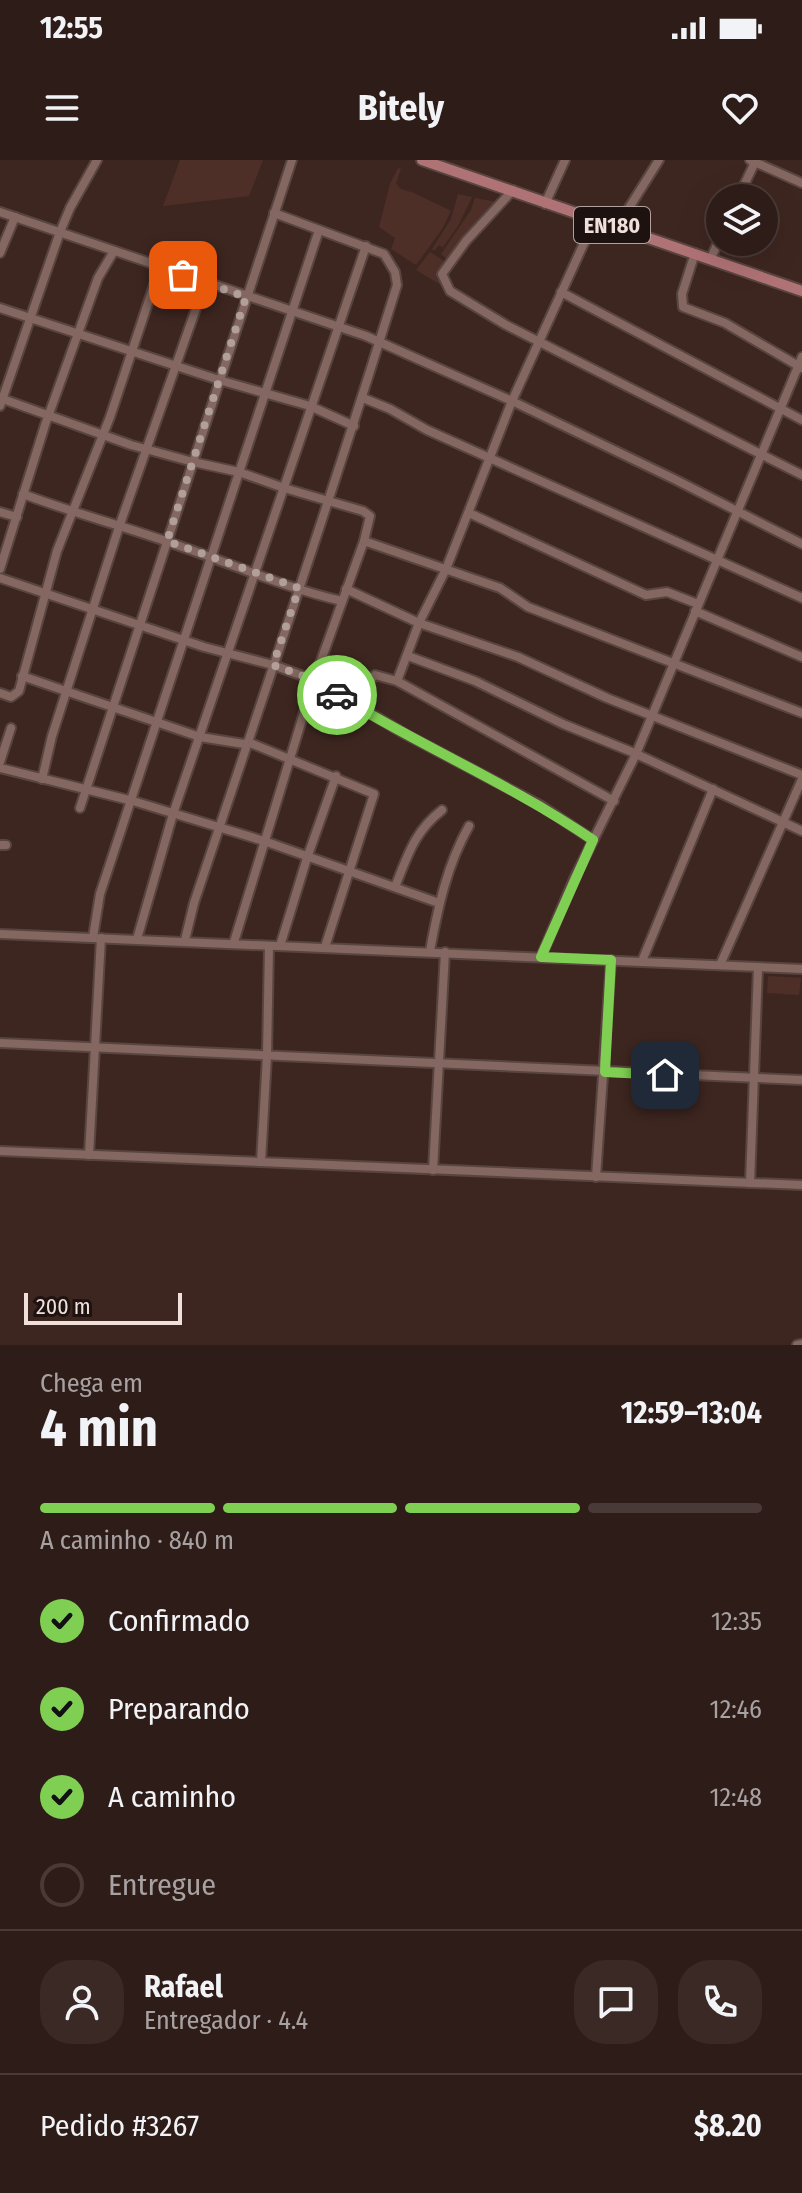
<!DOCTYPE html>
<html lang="pt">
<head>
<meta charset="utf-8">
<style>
  body { margin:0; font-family:"Fira Sans Condensed",sans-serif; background:#3a2925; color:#f1f3f6; height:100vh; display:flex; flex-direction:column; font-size:30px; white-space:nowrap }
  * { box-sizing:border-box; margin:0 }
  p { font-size:26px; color:#a7a1a2 }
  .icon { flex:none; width:44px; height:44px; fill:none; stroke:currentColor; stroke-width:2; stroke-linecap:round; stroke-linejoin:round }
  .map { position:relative; height:1185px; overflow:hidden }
  .sheet { display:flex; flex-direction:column; background:#2e1c18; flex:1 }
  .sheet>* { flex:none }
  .buttons { position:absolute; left:706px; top:24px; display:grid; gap:16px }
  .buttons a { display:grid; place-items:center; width:72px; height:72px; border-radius:50%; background:#2e1c18; box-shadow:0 8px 32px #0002,0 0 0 2px #493a37; font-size:40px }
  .scale { position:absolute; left:24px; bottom:20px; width:158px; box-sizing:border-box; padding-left:8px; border:4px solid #f0e0dc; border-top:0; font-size:22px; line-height:28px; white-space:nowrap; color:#f0e0dc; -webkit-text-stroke:6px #1d1210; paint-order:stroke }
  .pin { position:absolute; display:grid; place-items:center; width:68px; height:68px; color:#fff; margin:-34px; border-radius:16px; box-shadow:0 4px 12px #0006 }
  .courier { position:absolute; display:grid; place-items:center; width:80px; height:80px; margin:-40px; border:6px solid #7fd052; border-radius:50%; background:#fff; color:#222; box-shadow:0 2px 10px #0007 }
  .head em { font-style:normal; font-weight:700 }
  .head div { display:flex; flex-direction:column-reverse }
  .head { display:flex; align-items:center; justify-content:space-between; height:136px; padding:0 40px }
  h1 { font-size:52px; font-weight:700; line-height:60px }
  .bar { display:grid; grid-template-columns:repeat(4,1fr); gap:12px 8px; align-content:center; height:96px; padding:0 40px }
  .bar i { height:10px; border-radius:6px; background:#493a37 }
  .bar .on { background:#7fd052 }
  .bar p { grid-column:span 4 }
  .line { display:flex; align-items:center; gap:20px; padding:0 40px; border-top:2px solid #493a37 }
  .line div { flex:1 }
  .round { display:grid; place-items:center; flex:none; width:84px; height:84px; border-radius:32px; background:#3a2925 }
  ol { padding:0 40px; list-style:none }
  li { display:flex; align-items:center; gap:24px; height:88px }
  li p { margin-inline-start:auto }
  li .icon { padding:8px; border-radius:50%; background:#7fd052; color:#111; stroke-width:4 }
  li:last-child { color:#a7a1a2 }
  li i { width:44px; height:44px; border:4px solid #493a37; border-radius:50% }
  .status { display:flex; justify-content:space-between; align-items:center; height:56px; padding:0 40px; background:#2e1c18; direction:ltr }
  .status svg { height:22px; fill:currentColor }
  header { display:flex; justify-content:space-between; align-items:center; height:104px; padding:0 40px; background:#2e1c18; font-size:36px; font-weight:700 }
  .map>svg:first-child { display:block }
  .built { fill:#4d2f28 }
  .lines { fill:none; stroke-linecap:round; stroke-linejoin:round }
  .minor-casing { stroke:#594540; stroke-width:12 }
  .major-casing { stroke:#594540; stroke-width:14 }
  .minor { stroke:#836760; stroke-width:8 }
  .major { stroke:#af7275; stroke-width:10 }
  .done { stroke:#b29f9a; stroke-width:8; stroke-dasharray:0 14.4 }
  .route { stroke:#7fd052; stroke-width:10 }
  .labels { text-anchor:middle; stroke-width:6; stroke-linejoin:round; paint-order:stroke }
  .shield { fill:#1d1210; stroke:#b1a29f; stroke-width:2 }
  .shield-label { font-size:22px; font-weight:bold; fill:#f0e0dc }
</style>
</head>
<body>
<div class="status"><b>12:55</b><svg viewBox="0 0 49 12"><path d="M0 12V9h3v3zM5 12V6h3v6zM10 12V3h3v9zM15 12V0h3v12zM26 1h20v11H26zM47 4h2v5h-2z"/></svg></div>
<header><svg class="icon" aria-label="menu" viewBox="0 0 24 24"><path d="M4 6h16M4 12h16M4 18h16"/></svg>Bitely<svg class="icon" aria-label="heart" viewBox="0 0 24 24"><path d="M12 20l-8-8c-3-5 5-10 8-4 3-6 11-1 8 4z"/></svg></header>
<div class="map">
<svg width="802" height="1185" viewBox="0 0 802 1185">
  <rect width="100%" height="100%" fill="#3e2620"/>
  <g class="built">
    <path d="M180 0H263L249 36 163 46Z"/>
    <path d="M398 8 401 9 396 23 401 29 414 33 451 51 442 69 416 105 391 89 395 78 379 67 390 24Z"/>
    <path d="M458 34 472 37 458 66 443 87 439 85 434 91 432 89 451 59Z"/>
    <path d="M475 38 497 42 449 101 441 94 471 50Z"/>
    <path d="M430 92 447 103 443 122 441 125 416 110Z"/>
    <path d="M768 816 801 818 799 835 767 833Z"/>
  </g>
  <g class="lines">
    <g class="minor-casing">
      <g id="minor">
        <path d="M750 0 802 23"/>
        <path d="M513 30 466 81 442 114 450 131 506 165 802 315"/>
        <path d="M738 38 756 0"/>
        <path d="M545 44 565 0"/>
        <path d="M0 52 366 176 512 241 674 319 802 384"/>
        <path d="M617 67 659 0"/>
        <path d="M0 93 15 57"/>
        <path d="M695 93 682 134 683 147 725 163 802 208"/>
        <path d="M711 98 720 78"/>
        <path d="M561 132 802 260"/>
        <path d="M0 148 219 220 310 246 354 266"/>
        <path d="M0 238 131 285 193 302 239 312 284 328 363 351 370 356 364 381"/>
        <path d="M363 238 390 249 427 270 802 438"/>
        <path d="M0 246 60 72 70 48 97 0"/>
        <path d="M23 334C73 353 124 366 174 384 230 403 285 428 342 441"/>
        <path d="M0 352 17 357"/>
        <path d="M469 353 646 435 667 432 698 444"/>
        <path d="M0 409 45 265 98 118 114 91"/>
        <path d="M0 418 204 487 273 505 314 520 405 574 540 645 593 680"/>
        <path d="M346 429 419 463 518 497 607 538 802 615"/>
        <path d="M695 451 802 497"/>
        <path d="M408 496 475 521 563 564 632 592 802 671"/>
        <path d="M22 516 200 577 244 584 248 582 374 634 325 787"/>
        <path d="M397 521 419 463 446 409 512 241 595 59"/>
        <path d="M0 533 11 537 19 531 57 391 110 257 160 107"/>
        <path d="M351 543 375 515 397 521 614 641"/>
        <path d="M0 602 11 568"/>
        <path d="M0 608 133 641 264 681 439 743"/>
        <path d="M42 619 52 576 119 367 205 123"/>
        <path d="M80 648 292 0"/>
        <path d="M0 685H6"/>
        <path d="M395 727C408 695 414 672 442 650"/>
        <path d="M0 774 802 809"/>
        <path d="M93 777 100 734 319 70"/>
        <path d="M137 779 173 654 366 86"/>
        <path d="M185 780 194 743C263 537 333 332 397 125L395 112 384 94 274 53"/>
        <path d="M234 782 314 520 364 381 500 428 528 447 802 553"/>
        <path d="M280 786 307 698 336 616"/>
        <path d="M430 791C438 747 447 705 469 666"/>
        <path d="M541 797 574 719 636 594 802 197"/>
        <path d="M642 801 713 629"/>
        <path d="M720 805 802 619"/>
        <path d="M0 883 802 920"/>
        <path d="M0 991 802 1025"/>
        <path d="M89 995 101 778"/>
        <path d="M261 1002 267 896 269 786"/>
        <path d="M433 1010 445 792"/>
        <path d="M596 1017 611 800"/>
        <path d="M750 1023 758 808"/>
        <path d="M797 1185 802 1184"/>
      </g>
    </g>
    <g class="major-casing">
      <path id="major" d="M422 0 802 131"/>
    </g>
    <use href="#minor" class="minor"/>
    <use href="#major" class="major"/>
  </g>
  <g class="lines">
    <path class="done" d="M183 115 246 137 167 381 299 428 273 505 314 520 337 535"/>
    <path class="route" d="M337 535C421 586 512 625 593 680L541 797 611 800 605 912 665 915"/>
  </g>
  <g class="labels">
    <rect class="shield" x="574" y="47" width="76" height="36" rx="6"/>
    <g class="shield-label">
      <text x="612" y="73">EN180</text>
    </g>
  </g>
</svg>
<div class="buttons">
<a><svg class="icon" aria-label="layers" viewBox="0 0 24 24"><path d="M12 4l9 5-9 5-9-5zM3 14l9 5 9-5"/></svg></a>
</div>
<div class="scale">200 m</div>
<div class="pin" style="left:183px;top:115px;background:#ea580c"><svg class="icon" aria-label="bag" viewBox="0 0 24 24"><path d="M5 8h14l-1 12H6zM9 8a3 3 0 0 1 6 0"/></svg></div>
<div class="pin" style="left:665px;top:915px;background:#1f2937"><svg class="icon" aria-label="home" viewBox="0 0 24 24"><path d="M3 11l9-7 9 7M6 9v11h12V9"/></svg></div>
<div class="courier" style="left:337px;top:535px"><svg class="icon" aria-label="car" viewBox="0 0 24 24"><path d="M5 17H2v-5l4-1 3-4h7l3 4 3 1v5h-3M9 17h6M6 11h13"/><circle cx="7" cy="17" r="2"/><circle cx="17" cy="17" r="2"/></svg></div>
</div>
<section class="sheet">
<div class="head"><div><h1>4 min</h1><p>Chega em</p></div><em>12:59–13:04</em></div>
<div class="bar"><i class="on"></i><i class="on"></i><i class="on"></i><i></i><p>A caminho · 840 m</p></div>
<ol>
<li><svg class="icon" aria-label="check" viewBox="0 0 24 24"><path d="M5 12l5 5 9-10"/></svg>Confirmado<p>12:35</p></li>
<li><svg class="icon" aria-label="check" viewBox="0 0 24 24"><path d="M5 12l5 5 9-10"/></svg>Preparando<p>12:46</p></li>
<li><svg class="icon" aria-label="check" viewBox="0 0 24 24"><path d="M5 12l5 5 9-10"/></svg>A caminho<p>12:48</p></li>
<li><i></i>Entregue</li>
</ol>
<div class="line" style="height:144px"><a class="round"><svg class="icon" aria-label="person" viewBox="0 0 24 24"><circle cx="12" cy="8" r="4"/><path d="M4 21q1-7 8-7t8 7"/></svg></a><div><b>Rafael</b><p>Entregador · 4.4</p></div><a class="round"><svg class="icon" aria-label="chat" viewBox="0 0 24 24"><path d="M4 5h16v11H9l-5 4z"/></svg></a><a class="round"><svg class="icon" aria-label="phone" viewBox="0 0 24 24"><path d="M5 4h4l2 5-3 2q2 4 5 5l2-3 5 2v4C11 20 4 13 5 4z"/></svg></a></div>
<div class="line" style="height:104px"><div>Pedido #3267</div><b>$8.20</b></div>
</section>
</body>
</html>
